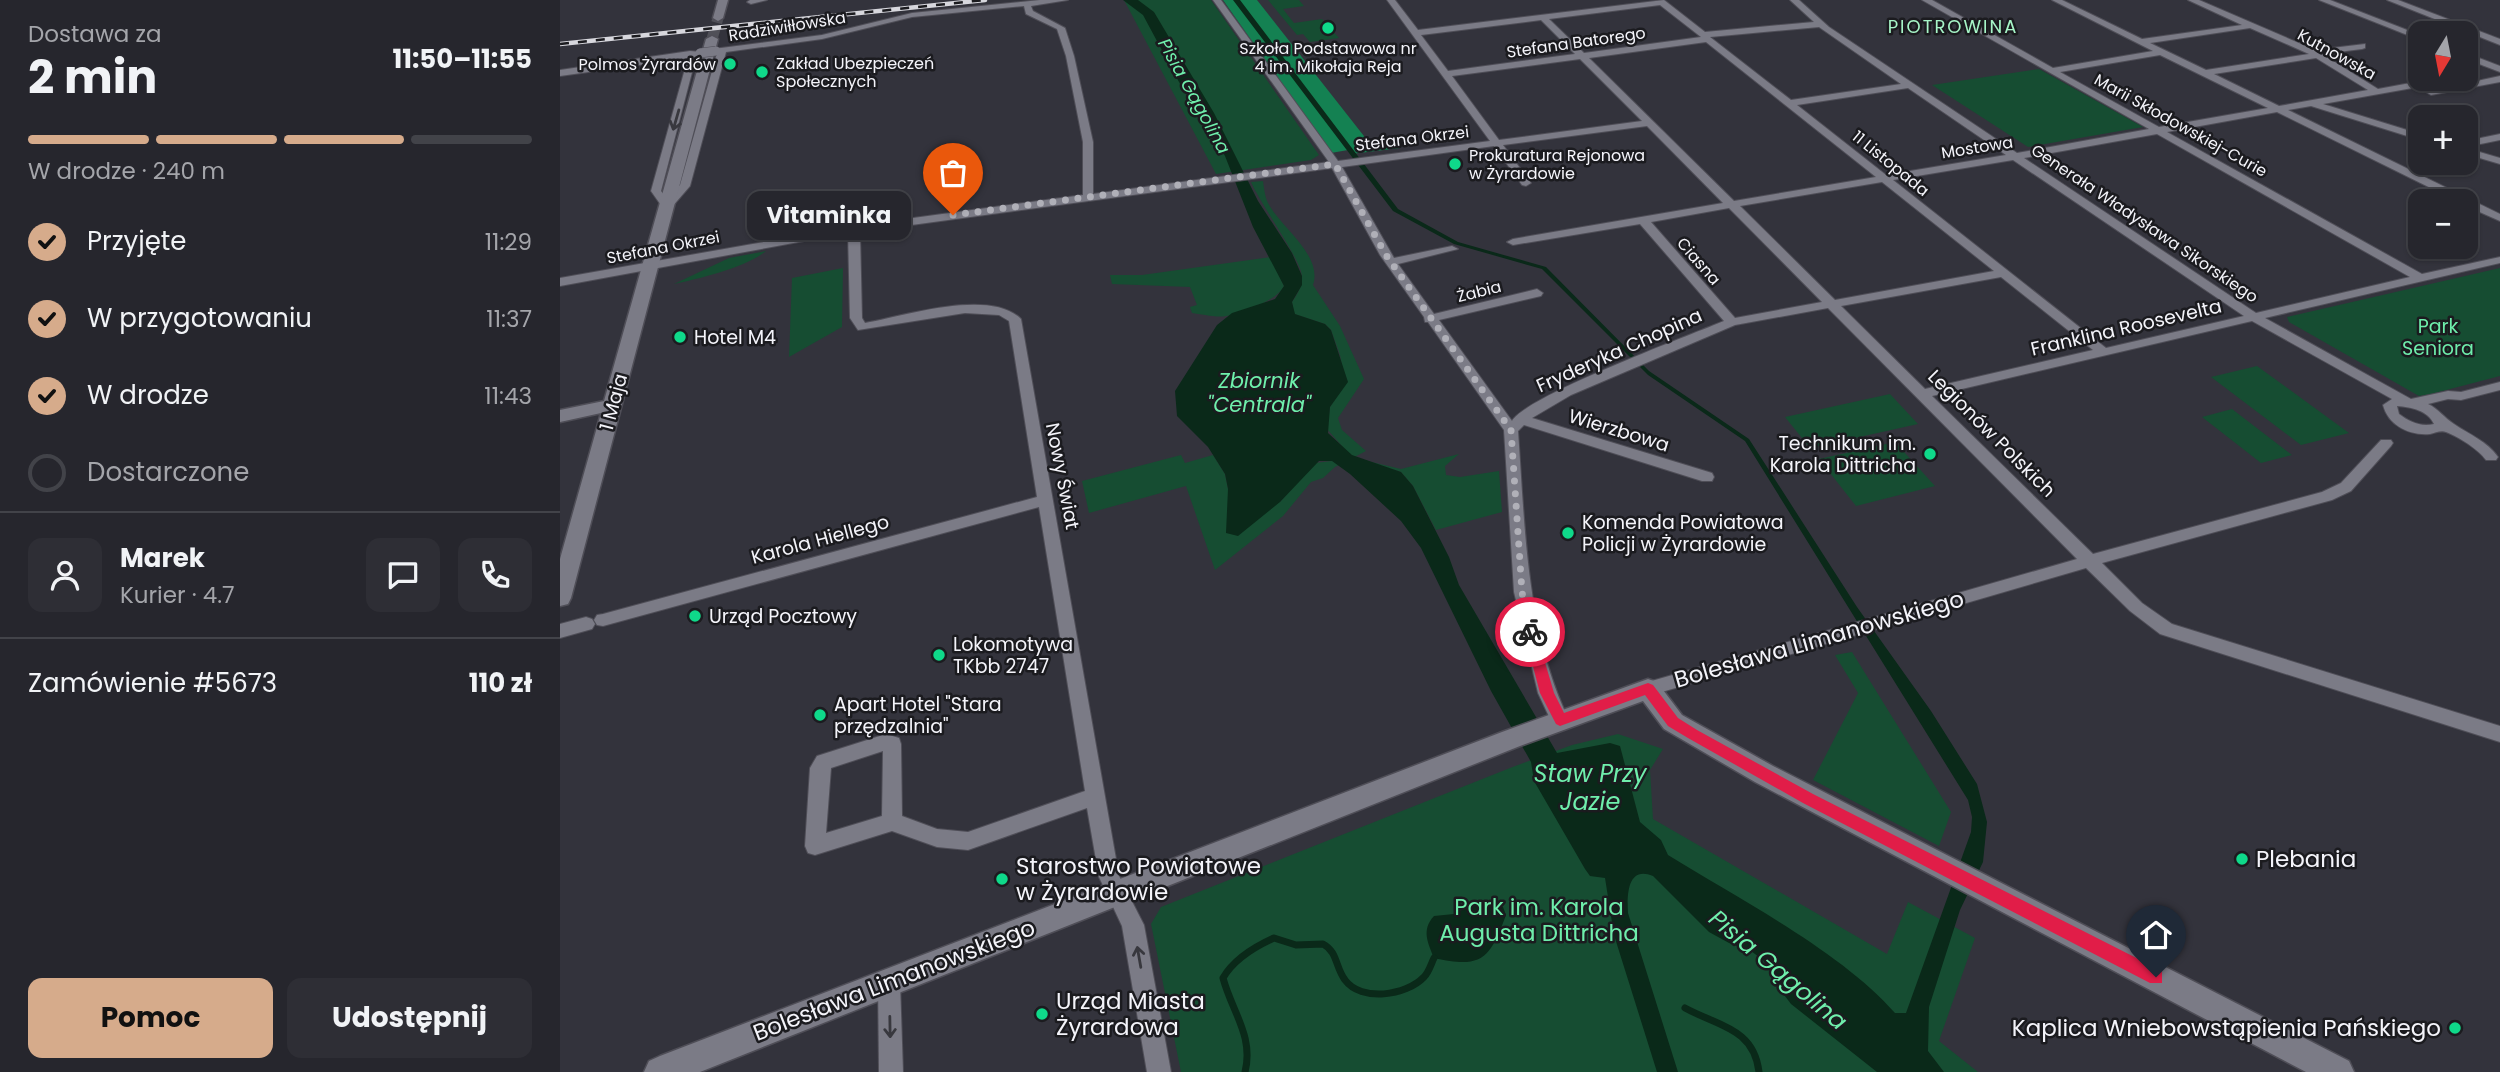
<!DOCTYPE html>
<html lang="pl">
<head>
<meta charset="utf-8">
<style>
  body { margin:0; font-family:Poppins,sans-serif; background:#2e2e35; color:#f1f3f6; height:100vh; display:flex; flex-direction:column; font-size:26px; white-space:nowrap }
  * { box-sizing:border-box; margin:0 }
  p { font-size:23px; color:#a4a5aa }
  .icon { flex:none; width:38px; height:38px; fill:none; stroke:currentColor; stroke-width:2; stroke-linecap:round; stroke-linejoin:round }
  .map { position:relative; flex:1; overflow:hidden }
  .details { display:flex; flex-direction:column; background:#26262d; width:560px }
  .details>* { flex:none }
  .needle { width:46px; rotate:190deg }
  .fabs { position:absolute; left:1848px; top:21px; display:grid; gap:14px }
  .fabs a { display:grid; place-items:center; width:70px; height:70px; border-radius:14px; background:#26262d; box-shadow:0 2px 5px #0004,0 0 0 2px #424349; font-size:35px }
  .pin { position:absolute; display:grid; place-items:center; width:60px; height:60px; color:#fff; margin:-72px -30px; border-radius:50% 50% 50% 0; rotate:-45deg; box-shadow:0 0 7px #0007 }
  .pin .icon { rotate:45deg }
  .courier { position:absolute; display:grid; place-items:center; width:70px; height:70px; margin:-35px; border:5px solid #e11d48; border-radius:50%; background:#fff; color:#222; box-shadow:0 2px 9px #0007 }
  .bubble { position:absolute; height:49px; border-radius:14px; background:#26262d; box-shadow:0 2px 5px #0004,0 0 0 2px #424349; font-size:23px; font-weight:700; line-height:49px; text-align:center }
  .summary em { font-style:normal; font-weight:700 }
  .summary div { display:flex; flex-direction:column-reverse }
  .summary { display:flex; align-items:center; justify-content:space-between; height:119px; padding:0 28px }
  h1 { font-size:46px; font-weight:700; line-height:52px }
  .bar { display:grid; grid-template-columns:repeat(4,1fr); gap:10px 7px; align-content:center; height:84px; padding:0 28px }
  .bar i { height:9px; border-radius:5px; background:#424349 }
  .bar .active { background:#d6ab8b }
  .bar p { grid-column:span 4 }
  .line { display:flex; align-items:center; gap:18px; padding:0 28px; border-top:2px solid #424349 }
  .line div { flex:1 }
  .round { display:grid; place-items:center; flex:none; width:74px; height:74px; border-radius:14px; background:#2e2e35 }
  ol { padding:0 28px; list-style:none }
  li { display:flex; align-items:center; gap:21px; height:77px }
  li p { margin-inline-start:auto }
  li .icon { padding:7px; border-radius:50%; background:#d6ab8b; color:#111; stroke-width:4 }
  li:last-child { color:#a4a5aa }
  li i { width:38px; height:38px; border:4px solid #424349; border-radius:50% }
  .button { display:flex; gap:14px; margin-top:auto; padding:14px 28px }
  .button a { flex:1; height:80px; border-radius:14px; background:#d6ab8b; color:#111; font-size:28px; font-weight:700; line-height:80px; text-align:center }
  .button a+a { background:#2e2e35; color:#f1f3f6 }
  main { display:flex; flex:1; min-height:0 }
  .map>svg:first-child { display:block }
  .green { fill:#164d32 }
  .forest { fill:#148152 }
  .water { fill:#0a2919 }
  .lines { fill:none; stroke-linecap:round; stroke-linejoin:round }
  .stream { stroke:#0a2919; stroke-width:7 }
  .tertiary-tunnel { stroke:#505058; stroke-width:11; stroke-dasharray:11 6; stroke-linecap:butt }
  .minor-casing { stroke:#4f4e57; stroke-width:2 }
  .tertiary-casing { stroke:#4f4e57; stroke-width:3 }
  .minor { fill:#7b7b86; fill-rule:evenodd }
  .tertiary { fill:#7b7b86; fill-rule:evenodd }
  .rail-casing { stroke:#d7d7dd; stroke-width:4.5 }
  .rail { stroke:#1b1b1f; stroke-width:2.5; stroke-dasharray:9; stroke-linecap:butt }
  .minor-bridge-casing { stroke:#4f4e57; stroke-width:10; stroke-linecap:butt }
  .minor-bridge { stroke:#7b7b86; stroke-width:9 }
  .oneway { stroke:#38383e }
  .route { fill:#e11d48 }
  .done { stroke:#b0b0b8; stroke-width:7; stroke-dasharray:0 12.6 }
  .poi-dot { fill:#0fd98a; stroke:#1b1b1f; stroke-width:2.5 }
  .labels { text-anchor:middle; stroke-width:5; stroke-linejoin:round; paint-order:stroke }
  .far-street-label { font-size:16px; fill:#f4f4fa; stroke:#1b1b1f }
  .far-poi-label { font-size:16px; fill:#f4f4fa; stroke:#1b1b1f; text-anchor:start }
  .far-neighbourhood-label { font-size:18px; letter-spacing:2px; fill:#a7f6c8; stroke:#1b1b1f }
  .far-water-label { font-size:18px; font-style:italic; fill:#6fefac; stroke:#1b1b1f }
  .park-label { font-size:19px; fill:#6eedab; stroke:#1b1b1f }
  .street-label { font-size:19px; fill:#f4f4fa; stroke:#1b1b1f }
  .poi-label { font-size:19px; fill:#f4f4fa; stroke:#1b1b1f; text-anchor:start }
  .water-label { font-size:21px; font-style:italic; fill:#6fefac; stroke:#1b1b1f }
  .near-street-label { font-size:23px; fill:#f4f4fa; stroke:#1b1b1f }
  .near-poi-label { font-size:23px; fill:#f4f4fa; stroke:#1b1b1f; text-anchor:start }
  .near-park-label { font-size:23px; fill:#6eedab; stroke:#1b1b1f }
  .near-water-label { font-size:24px; font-style:italic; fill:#6fefac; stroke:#1b1b1f }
</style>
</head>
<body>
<main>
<section class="details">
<div class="summary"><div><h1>2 min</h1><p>Dostawa za</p></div><em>11:50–11:55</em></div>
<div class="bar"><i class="active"></i><i class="active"></i><i class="active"></i><i></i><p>W drodze · 240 m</p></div>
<ol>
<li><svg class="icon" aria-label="check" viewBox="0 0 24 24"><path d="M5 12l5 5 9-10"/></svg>Przyjęte<p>11:29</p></li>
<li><svg class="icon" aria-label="check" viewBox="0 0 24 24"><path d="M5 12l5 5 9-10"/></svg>W przygotowaniu<p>11:37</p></li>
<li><svg class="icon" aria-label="check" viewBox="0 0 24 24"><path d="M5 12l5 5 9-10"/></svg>W drodze<p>11:43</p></li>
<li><i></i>Dostarczone</li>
</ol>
<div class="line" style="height:126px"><a class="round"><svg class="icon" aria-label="person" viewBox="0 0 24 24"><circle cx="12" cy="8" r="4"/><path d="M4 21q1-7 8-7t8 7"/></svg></a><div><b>Marek</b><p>Kurier · 4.7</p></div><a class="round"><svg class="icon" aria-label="chat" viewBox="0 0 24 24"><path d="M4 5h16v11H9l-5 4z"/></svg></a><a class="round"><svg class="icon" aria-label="phone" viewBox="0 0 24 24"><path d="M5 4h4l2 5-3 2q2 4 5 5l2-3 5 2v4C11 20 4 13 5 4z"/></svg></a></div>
<div class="line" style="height:91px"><div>Zamówienie #5673</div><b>110 zł</b></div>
<div class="button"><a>Pomoc</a><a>Udostępnij</a></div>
</section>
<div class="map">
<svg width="1940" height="1072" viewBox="0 0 1940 1072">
  <rect width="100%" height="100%" fill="#33333c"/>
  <g class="green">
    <path d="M564 0H651L759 155 751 160 656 174Z"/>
    <path d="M708 0H739L744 6 723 9 734 23 762 19 779 38 750 42 743 34 737 35Z"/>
    <path d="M1479 69 1583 127 1468 147 1372 85Z"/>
    <path d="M703 181C704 188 705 197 708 203 721 228 763 255 753 285L780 326 804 379 778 418 782 430 806 451 775 467 763 478 751 482 723 516 655 570 626 486 529 513 522 481 621 455 625 463 653 455 665 474 668 489 720 502 755 463 772 461 788 453 767 429 770 407 781 389 784 376 780 355 771 330 765 324 734 314 732 302C737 295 743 285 742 276 741 260 700 203 691 182Z"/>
    <path d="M206 251C187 267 138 279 114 284L169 258Z"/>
    <path d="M711 257 724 286C718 300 681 314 666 316 656 318 642 314 632 313L630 307 637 305 630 287 552 284 550 275H582Z"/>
    <path d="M283 268 282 327 229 357 232 278Z"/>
    <path d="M1940 268V376L1871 394 1859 396 1729 322 1727 317Z"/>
    <path d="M1697 366 1789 433 1741 445 1651 377Z"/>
    <path d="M1330 394 1358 424 1250 448 1225 417Z"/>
    <path d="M1672 409 1732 455 1701 463 1642 417Z"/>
    <path d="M1335 442 1375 486 1296 506 1259 459Z"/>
    <path d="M899 454 885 466 886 475 900 477 939 471 942 512 876 530 853 486 841 472 803 460 841 469Z"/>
    <path d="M1292 652 1391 812 1379 846 1253 780 1298 693 1275 655Z"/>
    <path d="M1058 734 1103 749 1090 770 1093 819 1327 954 1348 902 1415 938 1379 1041 1418 1072H621L591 924 601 907 950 768 1012 745Z"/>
  </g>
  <path class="forest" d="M663 0H697L811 145 838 143 840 148 791 154 788 150 771 153Z"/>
  <g class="water">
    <path d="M563 0H578L594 12 654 113 698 201 732 253 742 276V285L732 302 735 314 765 324 771 330 788 382 770 407 768 433 792 455 841 472 853 486 889 557 899 585 997 753 1050 743 1060 746 1080 822 1101 840 1108 855C1179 899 1282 952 1335 1013H1346L1411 832 1412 817 1408 800 1185 441 1088 375 982 269 894 244 833 211 673 0H680L838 209 898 242 986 267 1089 371 1189 439 1297 607 1371 711 1417 784 1427 822 1423 862 1400 910 1369 1007 1368 1051 1384 1072H1317L1231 1004 1218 987 1211 966 1191 951 1169 943 1149 932 1093 876C1067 865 1067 896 1068 913L1118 1072H1097L1054 935 1045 878 1030 876 1025 869 974 781 971 762 931 691 861 548 841 521 790 474 772 461H759L720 502 678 536 666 533 668 489 665 474 648 447 617 416 615 391 657 325 672 313 715 299 724 286 693 227 665 156 641 114 619 82 583 15Z"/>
    <path d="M927 901 943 907 946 915C930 959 922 969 874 958 868 943 861 930 874 916L894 914 915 903Z"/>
  </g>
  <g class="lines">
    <g class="stream">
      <path d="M1125 1008C1158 1026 1194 1028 1199 1072"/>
      <path d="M685 1072C694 1036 672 1012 663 978 674 959 694 947 714 938L736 945 763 944C778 952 775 967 785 980 801 1002 846 996 864 977 869 972 871 964 874 958"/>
    </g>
    <path class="tertiary-tunnel" d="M152 39 158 18"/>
    <g class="minor-casing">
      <g id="minor">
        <path d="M190 0H207L191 4 187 2Z"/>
        <path d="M480 0H508L471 6 473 11 505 28 514 56 533 142V194L769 162 653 0H661L778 161 930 141 827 0H835L858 30 1104 0 1145 32 1254 22 1230 0H1239L1269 27 1457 153 1589 129 1362 0H1372L1493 68 1593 51 1492 0H1502L1582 39 1682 25 1628 0H1639L1755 50 1805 44V48L1802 49 1762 54 1818 89 1872 79H1890L1886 82 1763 104 1860 134V140L1751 106 1728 110 1940 214V221L1906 206V201H1897L1717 112 1607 132 1862 274 1940 257V263L1705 318 1851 399 1888 391 1901 392 1940 382V390L1901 400 1888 399 1868 404C1879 409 1884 418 1894 424 1910 435 1927 441 1938 457L1936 460H1926C1918 449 1899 437 1886 432 1881 430 1875 433 1870 434 1849 436 1828 425 1823 405L1832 399 1692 321 1372 396 1533 554 1762 492 1781 483 1821 440H1831L1833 443 1831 446 1791 491 1772 500 1542 563 1582 603 1612 624 1940 726V742L1600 634 1570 611 1526 568 1088 696 1082 694 1079 689 1082 684 1088 682 1517 559 1268 308 1175 325 1011 395 972 418 1152 473 1154 477 1152 481H1142L964 425 958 431C965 528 966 631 1009 720L1007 725 1000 728 993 725 978 693 954 592 944 430 868 322H865L864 317 820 255 772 168 300 232 302 318 305 323C344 316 430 288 461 319L559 876 584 925 611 1072H587L562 926 539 877 527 808 408 850 377 847 332 831 255 855 248 853 245 846 250 768 257 756 326 734 339 738 341 744 342 816 377 829 408 832 525 791 479 507 43 626 37 625 34 620 37 615 43 614 477 497 449 321 439 315 405 313 298 330 290 318 288 233 0 286V278L294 226 523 195V142L506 56 497 29 466 14 464 6 352 17 262 39 166 52 130 186 111 208H103L91 191 128 58 0 76V70L130 51 141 52V56L136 57 101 191 107 199 120 185 157 53H153V49L262 35 352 13ZM1100 5 1141 37 1024 53 989 19ZM981 20 1015 54 888 71 861 35ZM1259 27 1341 84 1231 100 1150 37ZM1690 28 1749 54 1646 70 1590 43ZM1146 42 1316 177 1174 201 1029 58ZM1600 55 1708 108 1599 127 1500 72ZM1756 58 1808 90 1719 106 1654 74ZM1020 59 1082 121 939 140 892 76ZM1348 88 1446 155 1326 175 1237 105ZM1087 126 1163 203 953 239 947 242 953 245 1080 224 1164 321C1128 336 966 396 952 421L879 320 981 296 983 293 977 289 874 314 838 264 898 249 892 246 834 258 782 167 934 146 962 185 966 186 971 183 943 145ZM1597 134 1850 277 1696 313 1464 158ZM1453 160 1684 316 1546 348 1333 180ZM1322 182 1434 271 1275 300 1180 206ZM1169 208 1262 302 1175 318 1091 222ZM1441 277 1533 350 1365 389 1281 306ZM1837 406C1852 407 1868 411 1874 424 1860 427 1850 422 1839 414ZM323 751 322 816 266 833 271 768Z"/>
        <path d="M1759 0H1770L1860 35V40Z"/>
        <path d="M1827 0H1838L1940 39V45Z"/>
        <path d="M1906 53 1940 66V72L1906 59Z"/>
        <path d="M1940 76V82L1871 95 1866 92Z"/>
        <path d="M1940 134V140L1906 147V141Z"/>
        <path d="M1906 148 1940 158V164L1906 154Z"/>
        <path d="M26 617 32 619 35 624 32 629 0 638V624Z"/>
        <path d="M329 971 337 974 340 982 343 1072H319L318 982 321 974Z"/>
      </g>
    </g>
    <g class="tertiary-casing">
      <g id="tertiary">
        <path d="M158 0H168L163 18 158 21 153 18Z"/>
        <path d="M152 36 158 39 11 598 8 604 0 606V559L41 413 0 422V410L44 401 146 39Z"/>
        <path d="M1088 679 1097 682 1122 715 1213 766 1789 1061 1794 1072H1746L1195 782 1104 729 1083 701 960 746 140 1072H84L89 1061 100 1056 942 732Z"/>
      </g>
    </g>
    <use href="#minor" class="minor"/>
    <use href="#tertiary" class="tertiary"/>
    <g class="rail-casing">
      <path id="rail" d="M0 44 425 0"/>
    </g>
    <use href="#rail" class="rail"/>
    <g class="minor-bridge-casing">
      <path id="minor-bridge" d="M140 53 156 51"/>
    </g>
    <use href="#minor-bridge" class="minor-bridge"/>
  </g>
  <defs><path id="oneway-shaft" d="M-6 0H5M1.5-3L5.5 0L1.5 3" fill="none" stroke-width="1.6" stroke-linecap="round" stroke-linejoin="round" transform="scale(1.75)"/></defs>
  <g class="oneway">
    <use href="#oneway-shaft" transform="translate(116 120) rotate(106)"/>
    <use href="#oneway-shaft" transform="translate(579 957) rotate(-100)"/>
    <use href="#oneway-shaft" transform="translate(330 1027) rotate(89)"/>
  </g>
  <path class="route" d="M970 627 976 632 994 693 1004 713 1088 683 1093 685 1118 718 1137 730 1253 794 1602 971V983H1590L1243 803 1128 738 1108 726 1085 695 1000 726 996 724 980 693 964 632Z"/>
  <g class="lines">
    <path class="done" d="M393 215 775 164 826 255 951 430 962 592 970 632"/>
  </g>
  <g class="poi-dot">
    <circle cx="768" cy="28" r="7"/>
    <circle cx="170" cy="64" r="7"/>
    <circle cx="202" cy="72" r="7"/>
    <circle cx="895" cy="164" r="7"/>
    <circle cx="120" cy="337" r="7"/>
    <circle cx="1370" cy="454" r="7"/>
    <circle cx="1008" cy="533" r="7"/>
    <circle cx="135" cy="616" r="7"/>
    <circle cx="379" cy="655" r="7"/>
    <circle cx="260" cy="715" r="7"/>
    <circle cx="1682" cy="859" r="7"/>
    <circle cx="442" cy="879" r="7"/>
    <circle cx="482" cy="1014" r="7"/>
    <circle cx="1895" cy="1028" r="7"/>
  </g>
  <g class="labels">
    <g class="far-street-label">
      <text transform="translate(227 26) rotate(-9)" y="6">Radziwiłłowska</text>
      <text transform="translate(1016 42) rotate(-8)" y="6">Stefana Batorego</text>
      <text transform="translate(1777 54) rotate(29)" y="6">Kutnowska</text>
      <text transform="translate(1621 125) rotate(29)" y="6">Marii Skłodowskiej-Curie</text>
      <text transform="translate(852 138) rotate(-7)" y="6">Stefana Okrzei</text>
      <text transform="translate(1417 147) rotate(-9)" y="6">Mostowa</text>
      <text transform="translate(1331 163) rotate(39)" y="6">11 Listopada</text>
      <text transform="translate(1585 223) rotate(34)" y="6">Generała Władysława Sikorskiego</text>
      <text transform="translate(103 247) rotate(-11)" y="6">Stefana Okrzei</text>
      <text transform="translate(1139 261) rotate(49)" y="6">Ciasna</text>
      <text transform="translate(919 291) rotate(-14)" y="6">Żabia</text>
    </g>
    <g class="far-poi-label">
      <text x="768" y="54" text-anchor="middle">Szkoła Podstawowa nr<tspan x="768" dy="18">4 im. Mikołaja Reja</tspan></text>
      <text x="216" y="69">Zakład Ubezpieczeń<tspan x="216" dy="18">Społecznych</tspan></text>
      <text x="156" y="70" text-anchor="end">Polmos Żyrardów</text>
      <text x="909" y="161">Prokuratura Rejonowa<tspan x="909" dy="18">w Żyrardowie</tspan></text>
    </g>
    <g class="far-neighbourhood-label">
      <text x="1393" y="33">PIOTROWINA</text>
    </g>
    <g class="far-water-label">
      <text transform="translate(634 96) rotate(61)" y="6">Pisia Gągolina</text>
    </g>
    <g class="park-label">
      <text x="1878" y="333">Park<tspan x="1878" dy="22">Seniora</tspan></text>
    </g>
    <g class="street-label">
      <text transform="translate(1566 327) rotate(-13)" y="7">Franklina Roosevelta</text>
      <text transform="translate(1059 350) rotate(-24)" y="7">Fryderyka Chopina</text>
      <text transform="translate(53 402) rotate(-75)" y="7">1 Maja</text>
      <text transform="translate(1059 430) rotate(17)" y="7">Wierzbowa</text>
      <text transform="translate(1432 433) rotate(45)" y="7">Legionów Polskich</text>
      <text transform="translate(503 476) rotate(79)" y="7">Nowy Świat</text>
      <text transform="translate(260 539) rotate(-15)" y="7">Karola Hiellego</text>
    </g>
    <g class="poi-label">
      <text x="134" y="344">Hotel M4</text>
      <text x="1356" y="450" text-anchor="end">Technikum im.<tspan x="1356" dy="22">Karola Dittricha</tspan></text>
      <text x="1022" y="529">Komenda Powiatowa<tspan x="1022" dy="22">Policji w Żyrardowie</tspan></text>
      <text x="149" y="623">Urząd Pocztowy</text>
      <text x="393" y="651">Lokomotywa<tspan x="393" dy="22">TKbb 2747</tspan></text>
      <text x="274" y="711">Apart Hotel "Stara<tspan x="274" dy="22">przędzalnia"</tspan></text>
    </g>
    <g class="water-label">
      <text x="699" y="388">Zbiornik<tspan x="699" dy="24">"Centrala"</tspan></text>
    </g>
    <g class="near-street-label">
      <text transform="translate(1259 639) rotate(-16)" y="8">Bolesława Limanowskiego</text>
      <text transform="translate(334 980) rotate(-21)" y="8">Bolesława Limanowskiego</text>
    </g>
    <g class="near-poi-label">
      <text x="1696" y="867">Plebania</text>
      <text x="456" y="874">Starostwo Powiatowe<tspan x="456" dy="26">w Żyrardowie</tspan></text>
      <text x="496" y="1009">Urząd Miasta<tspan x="496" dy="26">Żyrardowa</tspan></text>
      <text x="1881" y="1036" text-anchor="end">Kaplica Wniebowstąpienia Pańskiego</text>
    </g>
    <g class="near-park-label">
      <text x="979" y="915">Park im. Karola<tspan x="979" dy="26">Augusta Dittricha</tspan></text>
    </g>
    <g class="near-water-label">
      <text x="1030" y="782">Staw Przy<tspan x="1030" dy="28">Jazie</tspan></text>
      <text transform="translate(1218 970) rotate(40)" y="8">Pisia Gągolina</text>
    </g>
  </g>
</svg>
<div class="fabs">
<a><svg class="needle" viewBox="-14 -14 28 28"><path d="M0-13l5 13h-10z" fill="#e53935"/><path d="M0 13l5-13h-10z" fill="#a4a5aa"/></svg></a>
<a>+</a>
<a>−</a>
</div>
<div class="pin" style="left:393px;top:215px;background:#ea580c"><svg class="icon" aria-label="bag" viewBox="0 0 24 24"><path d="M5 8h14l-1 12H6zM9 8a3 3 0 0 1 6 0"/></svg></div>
<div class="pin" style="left:1596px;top:977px;background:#1f2937"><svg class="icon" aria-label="home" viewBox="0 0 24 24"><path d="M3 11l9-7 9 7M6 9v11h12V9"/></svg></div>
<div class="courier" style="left:970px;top:632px"><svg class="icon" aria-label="bike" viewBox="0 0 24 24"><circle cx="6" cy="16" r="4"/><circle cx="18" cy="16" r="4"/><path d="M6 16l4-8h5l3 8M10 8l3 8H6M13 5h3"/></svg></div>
<div class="bubble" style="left:187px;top:191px;width:164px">Vitaminka</div>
</div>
</main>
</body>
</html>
